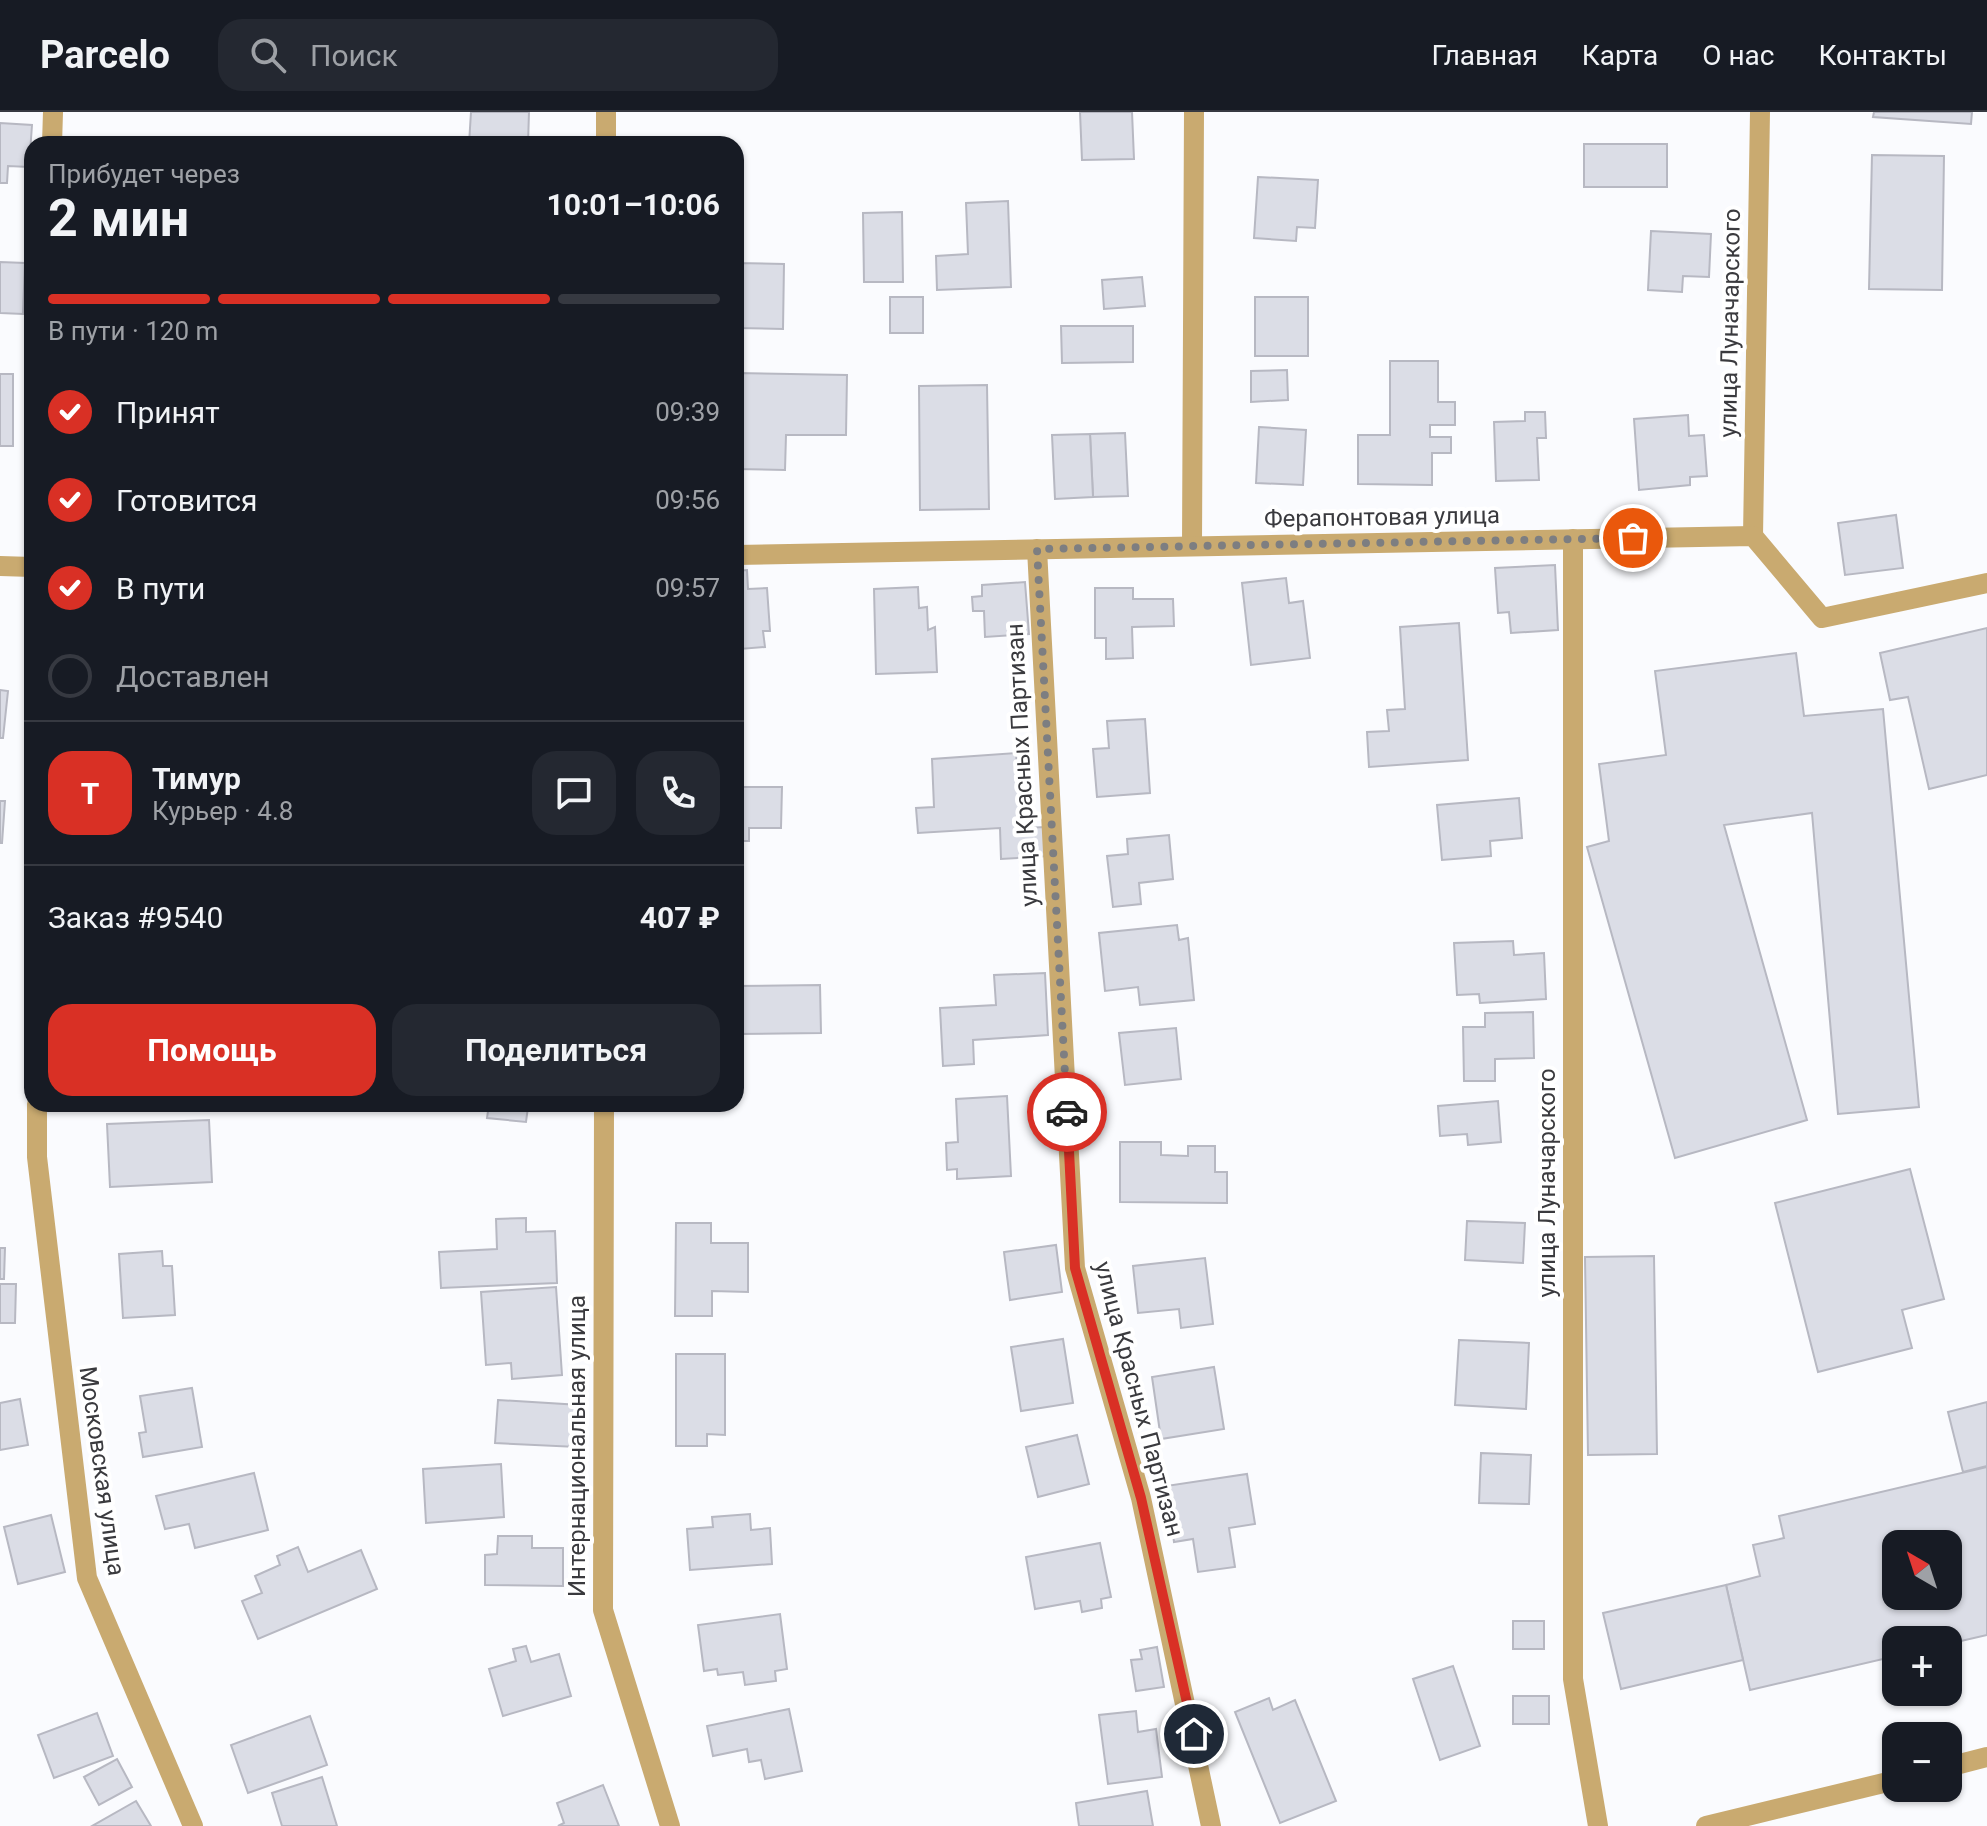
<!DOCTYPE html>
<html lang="ru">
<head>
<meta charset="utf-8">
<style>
  body { margin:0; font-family:Roboto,sans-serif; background:#242831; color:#f1f3f6; height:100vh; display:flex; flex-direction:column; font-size:30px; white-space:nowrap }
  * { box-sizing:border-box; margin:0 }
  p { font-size:26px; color:#9ea1a6 }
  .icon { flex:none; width:44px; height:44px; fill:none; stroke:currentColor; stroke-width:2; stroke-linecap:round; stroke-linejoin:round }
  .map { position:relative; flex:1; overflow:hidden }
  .sheet { position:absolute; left:24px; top:24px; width:720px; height:976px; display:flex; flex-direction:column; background:#171b24; border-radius:24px; box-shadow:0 2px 6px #0004 }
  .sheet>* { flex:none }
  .needle { width:52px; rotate:321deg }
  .tools { position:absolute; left:1882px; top:1418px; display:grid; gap:16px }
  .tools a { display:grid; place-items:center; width:80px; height:80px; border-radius:16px; background:#171b24; box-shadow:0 2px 6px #0004; font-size:40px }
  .pin { position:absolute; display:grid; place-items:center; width:68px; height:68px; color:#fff; margin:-34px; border:4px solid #fff; border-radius:50%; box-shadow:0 2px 8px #0007 }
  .courier { position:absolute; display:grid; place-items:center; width:80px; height:80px; margin:-40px; border:6px solid #d93025; border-radius:50%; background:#fff; color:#222; box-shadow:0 2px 10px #0007 }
  .summary em { font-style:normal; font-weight:700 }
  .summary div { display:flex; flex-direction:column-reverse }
  .summary { display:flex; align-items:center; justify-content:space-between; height:136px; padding:0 24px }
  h1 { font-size:52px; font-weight:700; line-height:60px }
  .bar { display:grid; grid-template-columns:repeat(4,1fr); gap:12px 8px; align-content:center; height:96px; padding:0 24px }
  .bar i { height:10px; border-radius:6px; background:#363941 }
  .bar .on { background:#d93025 }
  .bar p { grid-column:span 4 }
  .line { display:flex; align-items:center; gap:20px; padding:0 24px; border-top:2px solid #363941 }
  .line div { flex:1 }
  .round { display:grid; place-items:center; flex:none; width:84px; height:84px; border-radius:24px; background:#242831 }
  ol { padding:0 24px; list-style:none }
  li { display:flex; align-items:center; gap:24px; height:88px }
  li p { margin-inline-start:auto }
  li .icon { padding:8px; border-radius:50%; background:#d93025; color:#fff; stroke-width:4 }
  li:last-child { color:#9ea1a6 }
  li i { width:44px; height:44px; border:4px solid #363941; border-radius:50% }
  .cta { display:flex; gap:16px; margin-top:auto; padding:16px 24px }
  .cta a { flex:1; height:92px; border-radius:24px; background:#d93025; color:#fff; font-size:32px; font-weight:700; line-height:92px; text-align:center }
  .cta a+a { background:#242831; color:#f1f3f6 }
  header { display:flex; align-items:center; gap:48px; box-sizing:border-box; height:112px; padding:0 40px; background:#171b24; border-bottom:2px solid #363941 }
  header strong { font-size:38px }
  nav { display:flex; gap:44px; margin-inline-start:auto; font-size:28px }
  .search { width:560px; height:72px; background:#242831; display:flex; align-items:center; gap:20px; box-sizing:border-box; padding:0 28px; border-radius:24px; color:#9ea1a6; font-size:30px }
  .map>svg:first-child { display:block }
  .building { fill:#dbdde6; stroke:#b7b8c2; stroke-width:2; fill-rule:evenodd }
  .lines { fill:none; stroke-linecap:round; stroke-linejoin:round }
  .street { stroke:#c9aa70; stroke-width:20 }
  .done { stroke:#7d7e81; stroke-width:8; stroke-dasharray:0 14.4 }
  .route { stroke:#d93025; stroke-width:10 }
  .labels { text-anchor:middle; stroke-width:8; stroke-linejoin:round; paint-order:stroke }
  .street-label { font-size:24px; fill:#3a3a3e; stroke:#fff }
</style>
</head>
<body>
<header>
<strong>Parcelo</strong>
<div class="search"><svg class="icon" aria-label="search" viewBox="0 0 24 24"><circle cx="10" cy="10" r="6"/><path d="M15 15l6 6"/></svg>Поиск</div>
<nav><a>Главная</a><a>Карта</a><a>О нас</a><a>Контакты</a></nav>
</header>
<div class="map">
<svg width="1987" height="1714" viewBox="0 0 1987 1714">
  <rect width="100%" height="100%" fill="#fafbfe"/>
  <g class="building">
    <path d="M471 0H529L528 32H469Z"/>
    <path d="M1080 0H1132L1134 47 1082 48Z"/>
    <path d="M1874 0H1972L1971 12 1873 5Z"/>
    <path d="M0 11 32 13 29 55 8 54 7 71H0Z"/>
    <rect x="1584" y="32" width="83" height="43"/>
    <path d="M1872 43 1944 44 1942 178 1869 177Z"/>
    <path d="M1258 65 1318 68 1315 116 1297 115 1296 129 1254 126Z"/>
    <path d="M1008 89 1011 175 937 178 936 144 968 142 966 91Z"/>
    <path d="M902 100 903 170H864L863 101Z"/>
    <path d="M1651 119 1711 122 1709 165 1683 164 1682 180 1648 178Z"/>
    <path d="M736 131 737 151 784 152 783 217 736 216Z"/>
    <path d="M0 150 25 151 23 202 0 201Z"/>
    <path d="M1142 165 1145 194 1104 197 1102 168Z"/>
    <rect x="890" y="185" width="33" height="36"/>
    <rect x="1255" y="185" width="53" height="59"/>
    <path d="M1061 214H1133V250L1062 251Z"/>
    <path d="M1390 249H1438V290H1455V313H1430V325H1451V341H1432V373L1358 372V323H1390Z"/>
    <path d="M1287 258 1288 288 1251 290V259Z"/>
    <path d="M736 261 847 263 846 323H786L785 358 736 357Z"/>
    <rect x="0" y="262" width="13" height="72"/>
    <path d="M987 273 989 397 920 398 919 274Z"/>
    <path d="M1525 300H1545L1546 326H1537L1539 368 1496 369 1494 310 1525 309Z"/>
    <path d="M1688 303 1689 324 1704 323 1707 364 1690 365V373L1639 378 1634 307Z"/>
    <path d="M1259 315 1306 318 1303 373 1256 371Z"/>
    <path d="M1125 321 1128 384 1093 385 1090 322Z"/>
    <path d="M1090 322 1093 385 1055 387 1052 323Z"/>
    <path d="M1896 403 1903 456 1845 463 1838 411Z"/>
    <path d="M1555 453 1558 518 1511 521 1509 500 1498 501 1495 456Z"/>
    <path d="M747 458 748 477 767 476 770 519H763L765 535 740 537V523L736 524V459Z"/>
    <path d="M1286 466 1289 491 1303 489 1310 546 1251 553 1242 471Z"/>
    <path d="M1025 470 1029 522 985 525 984 499H973L972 485 982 484V473Z"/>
    <path d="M918 475 919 496 927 495 928 518 935 515 937 560 876 562 874 477Z"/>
    <path d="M1095 476H1133V487H1173L1174 514 1132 515 1133 546 1106 547V526H1095Z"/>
    <path d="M1459 511 1468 648 1369 655 1367 620 1389 619 1387 598 1405 597 1400 515Z"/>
    <path d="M1987 516V663L1929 677 1908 585 1890 588 1880 541Z"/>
    <path d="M1796 541 1804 604 1883 597 1919 995 1838 1002 1812 701 1724 713 1807 1008 1675 1046 1587 735 1609 729 1599 652 1666 643 1655 559Z"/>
    <path d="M736 572H740V621L736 622Z"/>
    <path d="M0 578 8 579 3 626H0Z"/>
    <path d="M1145 607 1150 681 1097 685 1093 637 1109 636 1107 609Z"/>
    <path d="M1016 641 1021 716 1046 715 1048 744 1001 747 1000 716 918 721 916 696 934 695 932 647Z"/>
    <path d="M736 675H782L781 716H749V729H736Z"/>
    <path d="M1519 686 1522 726 1490 729 1491 744 1442 748 1437 693Z"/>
    <path d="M0 689H5L2 731H0Z"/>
    <path d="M1169 723 1173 767 1139 771 1141 792 1113 795 1107 744 1128 742 1127 727Z"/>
    <path d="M1177 813 1179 828 1188 826 1194 888 1140 893 1138 875 1105 879 1099 821Z"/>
    <path d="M1513 829 1514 843 1544 841 1546 887 1480 891 1479 882 1457 883 1454 831Z"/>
    <path d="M1045 861 1048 923 973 928 974 952 943 954 940 896 996 893 994 863Z"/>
    <path d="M820 873 821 921 736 922V874Z"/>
    <path d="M1533 900 1534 946 1495 947V969H1464L1463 915H1485V901Z"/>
    <path d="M1176 916 1181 967 1125 973 1119 921Z"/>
    <path d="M1007 984 1011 1064 957 1067V1057L947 1058 946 1031 958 1030 956 987Z"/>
    <path d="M1498 989 1501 1030 1468 1033 1467 1022 1440 1024 1438 994Z"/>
    <path d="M489 992H563V999L528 995 526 1010 487 1006Z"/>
    <path d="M209 1008 212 1070 110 1075 107 1012Z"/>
    <path d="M1120 1030H1161V1043L1188 1044V1034H1215V1060H1227V1091L1120 1090Z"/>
    <path d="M1910 1057 1944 1187 1902 1198 1912 1236 1818 1260 1775 1091Z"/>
    <path d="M526 1106V1120L555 1119 557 1171 441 1176 439 1140 497 1137 496 1107Z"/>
    <path d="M1467 1109 1525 1111 1523 1151 1465 1148Z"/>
    <path d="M676 1111H711V1131H748V1180L712 1179V1204H675Z"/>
    <path d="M1056 1133 1062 1180 1010 1188 1004 1140Z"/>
    <path d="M0 1136H5L4 1167H0Z"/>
    <path d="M162 1139 163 1154H172L175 1203 123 1206 119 1142Z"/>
    <path d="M1654 1144 1657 1342 1588 1343 1585 1145Z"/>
    <path d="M1205 1146 1213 1212 1181 1216 1179 1197 1138 1201 1133 1154Z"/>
    <path d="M0 1172H16L15 1211H0Z"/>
    <path d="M556 1175 562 1263 512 1267 511 1251 486 1253 481 1180Z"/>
    <path d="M1063 1227 1073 1291 1021 1299 1011 1235Z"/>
    <path d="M1459 1228 1529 1231 1526 1297 1455 1293Z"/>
    <path d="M676 1242H725V1323L707 1322V1334H676Z"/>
    <path d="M1214 1255 1224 1317 1161 1327 1152 1265Z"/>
    <path d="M192 1276 202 1335 143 1345 139 1321 146 1320 140 1284Z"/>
    <path d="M20 1287 28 1333 0 1338V1291Z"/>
    <path d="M498 1288 580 1293 577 1335 495 1331Z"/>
    <path d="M1987 1290V1354L1963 1360 1948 1300Z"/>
    <path d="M1077 1323 1089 1372 1038 1385 1026 1335Z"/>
    <path d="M1481 1341 1531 1343 1529 1392 1479 1391Z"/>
    <path d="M501 1352 504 1405 426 1411 423 1357Z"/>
    <path d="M1987 1355V1523L1948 1532V1528H1896V1544L1750 1578 1726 1473 1760 1464 1753 1433 1784 1426 1779 1404ZM1896 1432H1948V1484H1896Z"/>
    <path d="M254 1361 268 1418 195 1436 189 1412 165 1417 156 1384Z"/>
    <path d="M1247 1362 1255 1412 1229 1416 1235 1455 1198 1460 1193 1427 1174 1430 1166 1374Z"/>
    <path d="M750 1402 751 1418 770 1416 772 1452 690 1458 687 1417 713 1415 712 1405Z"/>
    <path d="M51 1403 65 1460 18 1472 4 1415Z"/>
    <path d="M498 1424H532V1436H563V1474L485 1473V1443L497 1442Z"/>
    <path d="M1100 1431 1111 1485 1101 1487 1102 1496 1082 1500 1080 1489 1035 1497 1026 1445Z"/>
    <path d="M298 1435 308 1460 361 1438 377 1477 258 1527 242 1489 262 1481 255 1464 280 1453 277 1444Z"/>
    <path d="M1726 1473 1743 1548 1621 1577 1603 1501Z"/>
    <path d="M780 1502 787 1557 775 1559 776 1569 745 1573 743 1560 718 1563 717 1557 704 1559 698 1513Z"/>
    <rect x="1513" y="1509" width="31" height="28"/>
    <path d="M526 1534 531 1550 559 1542 571 1584 503 1604 489 1557 516 1549 513 1537Z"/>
    <path d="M1157 1535 1164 1575 1136 1579 1131 1548 1142 1547 1140 1538Z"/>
    <path d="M1453 1554 1480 1634 1440 1648 1413 1567Z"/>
    <rect x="1513" y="1584" width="36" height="28"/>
    <path d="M1269 1586 1273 1598 1295 1588 1336 1689 1280 1711 1235 1600Z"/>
    <path d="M789 1597 802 1659 765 1667 761 1648 749 1650 747 1637 713 1644 707 1614Z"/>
    <path d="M1136 1599 1138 1620 1156 1617 1162 1665 1108 1672 1099 1603Z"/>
    <path d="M97 1601 113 1644 54 1666 38 1623Z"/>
    <path d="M310 1604 327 1653 248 1681 231 1633Z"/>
    <path d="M117 1647 132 1675 99 1693 84 1665Z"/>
    <path d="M322 1665 337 1714H282L272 1681Z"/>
    <path d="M603 1673 619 1714H558L564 1711 557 1691Z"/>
    <path d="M1147 1679 1153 1714H1079L1076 1691Z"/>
    <path d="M136 1689 151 1714H92Z"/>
  </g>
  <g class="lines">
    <g class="street">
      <path d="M52 32 53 0"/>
      <path d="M606 32V0"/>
      <path d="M1753 424 1760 0"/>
      <path d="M1573 427V1567L1598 1714"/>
      <path d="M1192 434 1194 0"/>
      <path d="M1037 437 1075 1156 1141 1386 1211 1714"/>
      <path d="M736 443 1753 424 1822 506 1987 471"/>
      <path d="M0 454 32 455"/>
      <path d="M37 992V1045L87 1466 193 1714"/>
      <path d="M604 992 603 1498 670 1714"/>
      <path d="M1948 1655 1987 1645"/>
      <path d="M1706 1714 1896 1668"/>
    </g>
  </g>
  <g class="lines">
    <path class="done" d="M1067 1000 1037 437 1633 426"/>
    <path class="route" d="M1067 1000 1075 1156 1141 1386 1194 1622"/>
  </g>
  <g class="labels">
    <g class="street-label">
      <text transform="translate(1730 211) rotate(-89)" y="8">улица Луначарского</text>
      <text transform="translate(1382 405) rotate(-1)" y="8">Ферапонтовая улица</text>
      <text transform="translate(1022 653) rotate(-93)" y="8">улица Красных Партизан</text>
      <text transform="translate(1547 1071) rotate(-90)" y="8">улица Луначарского</text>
      <text transform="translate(1139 1287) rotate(75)" y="8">улица Красных Партизан</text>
      <text transform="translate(577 1334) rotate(-90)" y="8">Интернациональная улица</text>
      <text transform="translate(102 1359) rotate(82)" y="8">Московская улица</text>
    </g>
  </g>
</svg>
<div class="tools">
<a><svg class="needle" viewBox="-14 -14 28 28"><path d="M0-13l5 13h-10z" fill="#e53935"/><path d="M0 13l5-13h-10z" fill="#9ea1a6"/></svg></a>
<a>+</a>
<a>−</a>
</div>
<div class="pin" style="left:1633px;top:426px;background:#ea580c"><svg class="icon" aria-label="bag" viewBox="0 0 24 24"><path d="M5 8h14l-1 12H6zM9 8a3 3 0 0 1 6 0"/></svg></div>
<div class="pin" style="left:1194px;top:1622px;background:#1f2937"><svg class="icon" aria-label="home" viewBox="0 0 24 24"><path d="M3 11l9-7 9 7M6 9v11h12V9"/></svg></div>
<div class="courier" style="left:1067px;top:1000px"><svg class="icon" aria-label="car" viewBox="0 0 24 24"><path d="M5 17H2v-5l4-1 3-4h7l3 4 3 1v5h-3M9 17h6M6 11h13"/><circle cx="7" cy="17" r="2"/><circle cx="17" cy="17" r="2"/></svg></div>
<section class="sheet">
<div class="summary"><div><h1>2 мин</h1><p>Прибудет через</p></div><em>10:01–10:06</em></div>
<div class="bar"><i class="on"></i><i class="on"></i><i class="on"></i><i></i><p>В пути · 120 m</p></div>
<ol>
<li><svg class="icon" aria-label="check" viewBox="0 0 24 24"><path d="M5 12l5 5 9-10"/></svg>Принят<p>09:39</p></li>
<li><svg class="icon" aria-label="check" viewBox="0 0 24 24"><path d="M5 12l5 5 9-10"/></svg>Готовится<p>09:56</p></li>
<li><svg class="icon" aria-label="check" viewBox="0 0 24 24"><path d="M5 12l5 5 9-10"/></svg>В пути<p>09:57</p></li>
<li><i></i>Доставлен</li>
</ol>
<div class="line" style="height:144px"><b class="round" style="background:#d93025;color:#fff">Т</b><div><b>Тимур</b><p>Курьер · 4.8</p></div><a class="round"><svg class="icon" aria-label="chat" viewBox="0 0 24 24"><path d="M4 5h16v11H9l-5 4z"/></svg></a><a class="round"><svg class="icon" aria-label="phone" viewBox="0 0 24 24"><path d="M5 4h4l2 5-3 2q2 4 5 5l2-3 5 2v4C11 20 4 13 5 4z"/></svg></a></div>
<div class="line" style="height:104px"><div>Заказ #9540</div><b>407 ₽</b></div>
<div class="cta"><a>Помощь</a><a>Поделиться</a></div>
</section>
</div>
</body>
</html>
